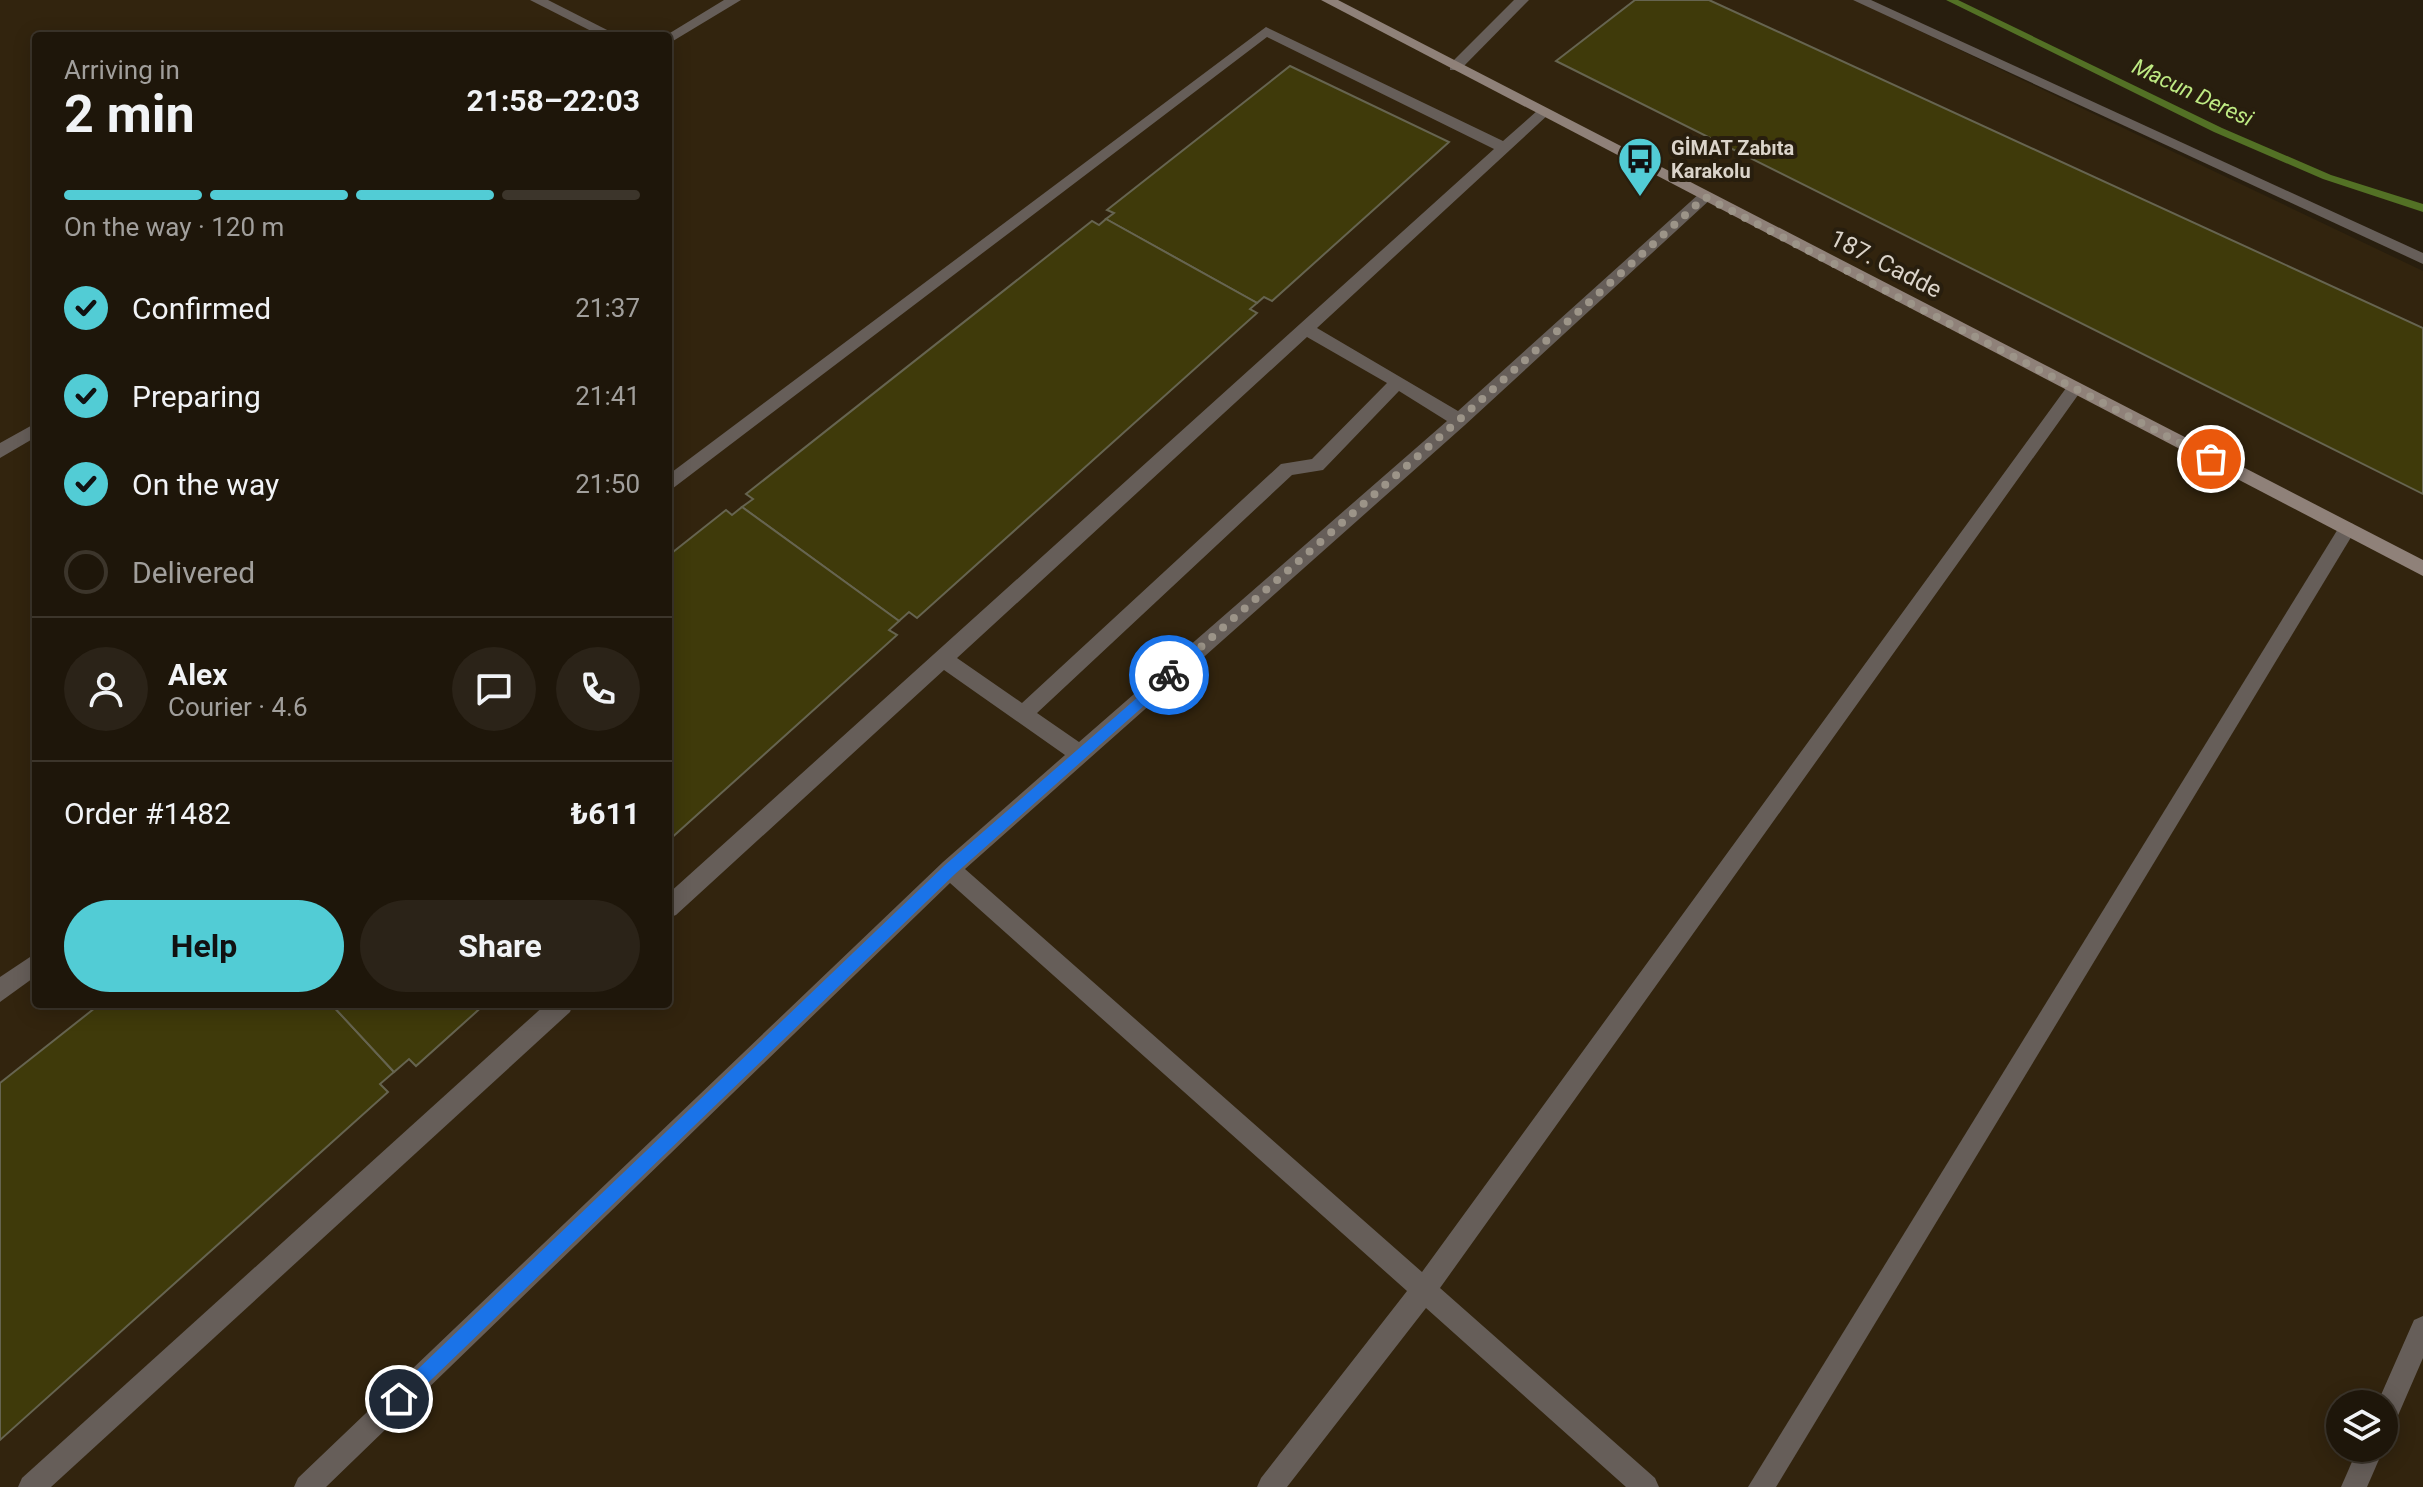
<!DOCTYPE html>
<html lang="en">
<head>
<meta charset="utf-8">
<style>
  body { margin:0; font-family:Roboto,sans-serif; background:#2b2318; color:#f1f3f6; height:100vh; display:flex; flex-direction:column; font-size:30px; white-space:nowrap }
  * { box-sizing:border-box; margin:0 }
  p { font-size:26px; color:#a19f9c }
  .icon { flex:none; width:44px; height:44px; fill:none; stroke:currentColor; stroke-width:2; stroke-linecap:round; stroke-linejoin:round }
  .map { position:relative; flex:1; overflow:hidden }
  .details { position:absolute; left:32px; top:32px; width:640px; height:976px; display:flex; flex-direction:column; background:#1e160a; border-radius:8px; box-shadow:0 4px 20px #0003,0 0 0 2px #3c352b }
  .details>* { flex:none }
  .tools { position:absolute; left:2326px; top:1390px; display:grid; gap:16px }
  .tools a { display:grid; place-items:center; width:72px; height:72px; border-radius:50%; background:#1e160a; box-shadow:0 4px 20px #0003,0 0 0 2px #3c352b; font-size:40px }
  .pin { position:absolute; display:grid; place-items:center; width:68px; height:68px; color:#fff; margin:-34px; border:4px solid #fff; border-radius:50%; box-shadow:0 2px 8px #0007 }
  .courier { position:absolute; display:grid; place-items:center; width:80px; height:80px; margin:-40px; border:6px solid #1a73e8; border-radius:50%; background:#fff; color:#222; box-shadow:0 2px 10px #0007 }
  .headline em { font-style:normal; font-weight:700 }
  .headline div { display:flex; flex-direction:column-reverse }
  .headline { display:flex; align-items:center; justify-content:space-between; height:136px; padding:0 32px }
  h1 { font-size:52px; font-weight:700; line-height:60px }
  .bar { display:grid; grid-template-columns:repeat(4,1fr); gap:12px 8px; align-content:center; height:96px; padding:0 32px }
  .bar i { height:10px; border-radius:6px; background:#3c352b }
  .bar .current { background:#52ccd5 }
  .bar p { grid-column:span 4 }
  .line { display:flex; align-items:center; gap:20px; padding:0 32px; border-top:2px solid #3c352b }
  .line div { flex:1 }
  .round { display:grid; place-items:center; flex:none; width:84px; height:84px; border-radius:42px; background:#2b2318 }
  ol { padding:0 32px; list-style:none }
  li { display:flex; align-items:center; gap:24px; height:88px }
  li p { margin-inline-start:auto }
  li .icon { padding:8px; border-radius:50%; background:#52ccd5; color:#111; stroke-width:4 }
  li:last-child { color:#a19f9c }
  li i { width:44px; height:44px; border:4px solid #3c352b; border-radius:50% }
  .action { display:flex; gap:16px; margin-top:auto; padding:16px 32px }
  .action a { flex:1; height:92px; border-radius:48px; background:#52ccd5; color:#111; font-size:32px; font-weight:700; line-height:92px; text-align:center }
  .action a+a { background:#2b2318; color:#f1f3f6 }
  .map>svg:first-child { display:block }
  .built { fill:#32240e; fill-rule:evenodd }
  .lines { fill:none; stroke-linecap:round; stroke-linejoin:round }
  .stream { fill:#537125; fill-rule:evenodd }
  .building { fill:#3f3a0a; stroke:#666450; stroke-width:2 }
  .minor { fill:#665e59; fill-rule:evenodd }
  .secondary { fill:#8f8179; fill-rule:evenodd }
  .route { fill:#1a73e8 }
  .done { stroke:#9c9488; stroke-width:8; stroke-dasharray:0 14.4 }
  .labels { text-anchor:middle; stroke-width:8; stroke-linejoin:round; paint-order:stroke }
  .far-poi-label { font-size:20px; font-weight:bold; fill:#dbd4ca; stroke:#281e0e; text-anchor:start }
  .far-water-label { font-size:22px; font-style:italic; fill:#beea83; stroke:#281e0e }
  .street-label { font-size:24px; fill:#dbd4ca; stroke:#281e0e }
</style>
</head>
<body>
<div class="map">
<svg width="2423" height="1487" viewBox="0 0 2423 1487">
  <rect width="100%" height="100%" fill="#281e0e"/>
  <path class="built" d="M0 0H1855L2423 271V1487H0ZM36 36H668V1004H36ZM2340 1404H2384V1448H2340Z"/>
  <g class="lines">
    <path class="stream" d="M1946 0H1958L2222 128 2331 175 2423 204V212L2323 179 2214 132Z"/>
  </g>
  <g class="building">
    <path d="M1635 0H1709L2423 328V494L1556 61Z"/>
    <path d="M1290 66 1449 142 1272 301 1264 297 1257 303 1106 219 1114 213 1107 210Z"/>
    <path d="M1106 219 1257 303 1250 309 1257 313 917 618 909 612 899 621 742 507 753 499 746 494 1092 221 1099 225Z"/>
    <path d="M742 507 899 621 889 630 897 635 668 841V556L726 510 732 515Z"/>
    <path d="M100 1004H331L394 1072 380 1084 388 1092 0 1440V1083Z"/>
    <path d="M331 1004H485L416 1066 409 1059 394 1072Z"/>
  </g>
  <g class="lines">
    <g class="minor">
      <path d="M530 0H548L619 36H601Z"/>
      <path d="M724 0H741L668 44V36H665Z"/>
      <path d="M1514 0H1529L1460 70H1450V64Z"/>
      <path d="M1853 0H1871L2423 253V264Z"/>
      <path d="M1266 27 1503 141 1538 110H1548L1550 113 1317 328 1458 411 1700 193 1705 192 1713 197 1465 425 965 869 1422 1272 2069 384H2081L2083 388 1440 1288 1655 1478 1659 1487H1626L1426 1308 1287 1487H1257L1261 1478 1407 1291 950 883 326 1487H294L298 1478 943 862 1065 755 944 670 676 915 668 918V894L1494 149 1267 37 668 492V475ZM1307 337 1387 383 1312 459 1281 464 1022 703 957 658ZM1399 391 1447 421 1079 742 1037 713 1292 475 1323 470Z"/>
      <path d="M36 423V437L0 458V443Z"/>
      <path d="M2347 522 2353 524 2356 529 2353 534 1776 1487H1748L2341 524Z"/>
      <path d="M36 953V976L0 1002V977Z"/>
      <path d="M546 1004H573L570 1012 51 1487H18L22 1478Z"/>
      <path d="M2423 1316V1358L2393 1427 2384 1431V1404H2377L2414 1320Z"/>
      <path d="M2358 1448H2384L2367 1487H2341Z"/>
    </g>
    <path class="secondary" d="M1321 0H1338L2423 560V576Z"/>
  </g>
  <path class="route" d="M1169 670 1175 675 1174 679 955 874 405 1405 399 1407 393 1405 391 1399 393 1393 945 865Z"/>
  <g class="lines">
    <path class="done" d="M1169 675 1459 420 1705 197 2211 459"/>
  </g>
  <defs>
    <g id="bus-pin" transform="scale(2.3)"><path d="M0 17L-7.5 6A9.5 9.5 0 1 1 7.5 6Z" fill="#52ccd5" stroke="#281e0e"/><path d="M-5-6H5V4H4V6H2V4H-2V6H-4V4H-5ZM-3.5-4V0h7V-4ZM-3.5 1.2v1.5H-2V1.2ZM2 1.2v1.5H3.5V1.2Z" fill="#111"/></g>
  </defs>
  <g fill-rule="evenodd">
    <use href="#bus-pin" x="1640" y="159"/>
  </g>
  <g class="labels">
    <g class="far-poi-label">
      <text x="1671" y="155">GİMAT Zabıta<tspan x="1671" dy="23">Karakolu</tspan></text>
    </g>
    <g class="far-water-label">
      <text transform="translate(2193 92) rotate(25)" y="8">Macun Deresi</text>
    </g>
    <g class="street-label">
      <text transform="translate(1886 264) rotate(27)" y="8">187. Cadde</text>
    </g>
  </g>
</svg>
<div class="tools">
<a><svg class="icon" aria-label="layers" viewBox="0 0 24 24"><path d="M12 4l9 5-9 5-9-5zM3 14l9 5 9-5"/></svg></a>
</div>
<div class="pin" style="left:2211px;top:459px;background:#ea580c"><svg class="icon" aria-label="bag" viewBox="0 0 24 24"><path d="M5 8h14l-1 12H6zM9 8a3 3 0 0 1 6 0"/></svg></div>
<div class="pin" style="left:399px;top:1399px;background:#1f2937"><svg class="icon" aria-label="home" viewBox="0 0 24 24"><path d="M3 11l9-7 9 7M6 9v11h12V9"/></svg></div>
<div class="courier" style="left:1169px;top:675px"><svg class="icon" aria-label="bike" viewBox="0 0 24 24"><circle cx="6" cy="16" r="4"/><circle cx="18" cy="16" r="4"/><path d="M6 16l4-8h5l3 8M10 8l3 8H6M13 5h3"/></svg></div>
<section class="details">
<div class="headline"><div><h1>2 min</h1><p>Arriving in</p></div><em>21:58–22:03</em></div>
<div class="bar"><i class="current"></i><i class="current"></i><i class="current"></i><i></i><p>On the way · 120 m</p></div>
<ol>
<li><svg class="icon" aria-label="check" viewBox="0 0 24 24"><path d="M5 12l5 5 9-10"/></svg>Confirmed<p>21:37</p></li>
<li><svg class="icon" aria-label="check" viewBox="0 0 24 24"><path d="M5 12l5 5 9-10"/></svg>Preparing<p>21:41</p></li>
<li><svg class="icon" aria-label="check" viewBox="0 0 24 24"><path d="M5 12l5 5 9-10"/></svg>On the way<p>21:50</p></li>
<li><i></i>Delivered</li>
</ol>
<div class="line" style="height:144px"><a class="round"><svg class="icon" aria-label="person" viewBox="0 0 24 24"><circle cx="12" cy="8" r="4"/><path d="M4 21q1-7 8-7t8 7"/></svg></a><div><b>Alex</b><p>Courier · 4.6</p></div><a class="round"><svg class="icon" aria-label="chat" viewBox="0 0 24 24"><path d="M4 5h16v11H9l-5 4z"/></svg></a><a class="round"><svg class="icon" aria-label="phone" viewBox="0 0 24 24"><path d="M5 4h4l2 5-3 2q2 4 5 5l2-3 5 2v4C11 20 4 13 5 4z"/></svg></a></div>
<div class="line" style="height:104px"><div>Order #1482</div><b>₺611</b></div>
<div class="action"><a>Help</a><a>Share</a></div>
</section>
</div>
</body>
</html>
